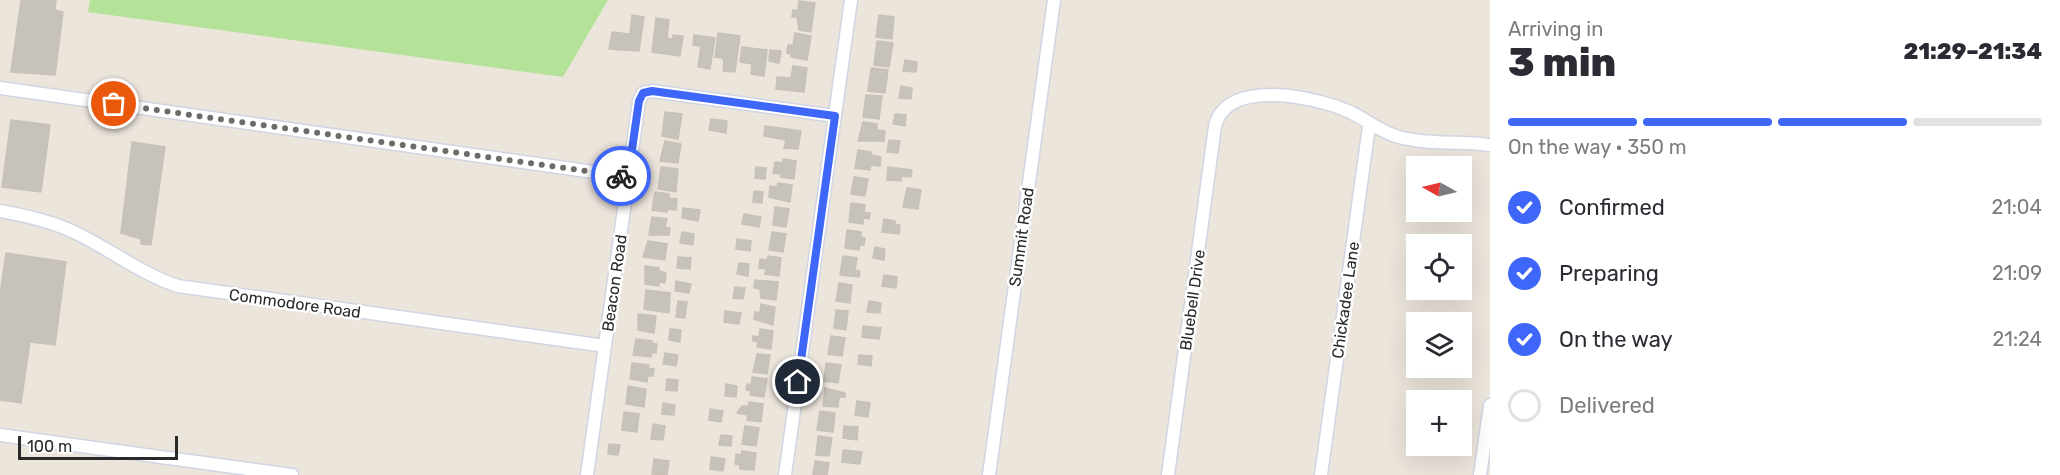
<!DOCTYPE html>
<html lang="en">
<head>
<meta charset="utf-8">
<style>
  body { margin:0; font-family:Rubik,sans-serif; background:#f2f2f3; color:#2b2b33; height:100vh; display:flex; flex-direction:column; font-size:22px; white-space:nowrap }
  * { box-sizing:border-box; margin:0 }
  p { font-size:20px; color:#7c7c81 }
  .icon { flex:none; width:33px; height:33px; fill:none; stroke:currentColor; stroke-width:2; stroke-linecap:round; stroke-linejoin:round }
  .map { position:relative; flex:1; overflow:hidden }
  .panel { display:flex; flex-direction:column; background:#fff; width:570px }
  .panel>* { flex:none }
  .needle { width:39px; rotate:278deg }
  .fabs { position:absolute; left:1406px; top:156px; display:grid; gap:12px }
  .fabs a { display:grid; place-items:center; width:66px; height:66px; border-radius:0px; background:#fff; box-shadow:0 6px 24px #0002; font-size:30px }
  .scale { position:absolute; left:18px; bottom:15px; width:160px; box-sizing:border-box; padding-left:6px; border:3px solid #2a2a2a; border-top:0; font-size:16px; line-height:21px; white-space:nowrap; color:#2a2a2a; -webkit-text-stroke:4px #fff; paint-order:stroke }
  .pin { position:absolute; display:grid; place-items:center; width:51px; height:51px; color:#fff; margin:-26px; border:3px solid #fff; border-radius:50%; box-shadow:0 2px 6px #0007 }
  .courier { position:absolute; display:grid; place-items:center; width:60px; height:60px; margin:-30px; border:4px solid #3e66f8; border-radius:50%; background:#fff; color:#222; box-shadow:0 2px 8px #0007 }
  .headline em { font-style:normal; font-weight:800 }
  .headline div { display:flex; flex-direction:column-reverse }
  .headline { display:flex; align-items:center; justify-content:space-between; height:102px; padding:0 18px }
  h1 { font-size:39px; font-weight:800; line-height:45px }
  .bar { display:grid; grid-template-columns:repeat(4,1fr); gap:9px 6px; align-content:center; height:72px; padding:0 18px }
  .bar i { height:8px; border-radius:4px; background:#e1e1e2 }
  .bar .current { background:#3e66f8 }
  .bar p { grid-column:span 4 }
  ol { padding:0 18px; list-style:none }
  li { display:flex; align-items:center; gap:18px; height:66px }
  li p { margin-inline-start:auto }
  li .icon { padding:6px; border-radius:50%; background:#3e66f8; color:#fff; stroke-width:4 }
  li:last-child { color:#7c7c81 }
  li i { width:33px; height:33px; border:3px solid #e1e1e2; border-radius:50% }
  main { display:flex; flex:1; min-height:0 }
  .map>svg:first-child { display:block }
  .green { fill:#b4e299 }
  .building { fill:#c7c2bc; stroke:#c7c1b6; stroke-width:1.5 }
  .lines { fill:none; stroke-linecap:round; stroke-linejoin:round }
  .street-casing { stroke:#d1d5e3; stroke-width:15 }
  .street { stroke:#fff; stroke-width:12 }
  .done { stroke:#6e6b68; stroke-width:6; stroke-dasharray:0 10.8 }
  .route { stroke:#3e66f8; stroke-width:8 }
  .labels { text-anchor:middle; stroke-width:5; stroke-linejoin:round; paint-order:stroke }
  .street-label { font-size:16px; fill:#2a2a2a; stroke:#fff }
</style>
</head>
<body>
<main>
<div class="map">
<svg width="1490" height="475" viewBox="0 0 1490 475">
  <rect width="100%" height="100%" fill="#ece5dc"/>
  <path class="green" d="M90 0H608L563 77 88 12Z"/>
  <g class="building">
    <path d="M21 0H56L55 10 63 12 55 75 11 72Z"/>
    <path d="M799 1 815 3 811 32 799 30 797 17H792L793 10 798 11Z"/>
    <path d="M632 15 644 17 639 51 609 49 612 32 630 34Z"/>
    <path d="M879 15 894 17 892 39 876 37Z"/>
    <path d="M656 18 669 20 667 38 673 39V35L683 36 680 56 652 52Z"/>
    <path d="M718 33 740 36 735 72 723 71 724 61 722 58 715 57Z"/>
    <path d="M795 33 811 36 807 60 791 57V54L787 53 788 45H793Z"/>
    <path d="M694 35 715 38 710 69 698 67 701 46 693 45Z"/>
    <path d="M877 41 893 43 889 67 874 65Z"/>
    <path d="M742 47 767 50 764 76 751 74 752 64 740 62Z"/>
    <path d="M770 50 781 51 779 63 769 61Z"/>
    <path d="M905 60 917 62 916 72 903 71Z"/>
    <path d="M793 66 807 68 804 92 776 89 777 77 791 78Z"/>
    <path d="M871 68 888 70 885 93 868 91Z"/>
    <path d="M901 86 912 88 911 99 899 98Z"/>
    <path d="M866 95 882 96 879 119 863 117Z"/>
    <path d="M665 112 682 114 678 139 662 136Z"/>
    <path d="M895 114 906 115 905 126 893 124Z"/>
    <path d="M711 119 727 121 726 133 709 130Z"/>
    <path d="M11 120 50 125 41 192 2 187Z"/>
    <path d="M863 122 877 124V130L885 131 884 141H858Z"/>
    <path d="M765 126 801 131 798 149 784 148 786 140 764 136Z"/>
    <path d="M889 140 900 141 898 153 887 152Z"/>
    <path d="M665 141 681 144 678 163 660 161Z"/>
    <path d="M132 142 165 147 151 245 141 244V239L121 233Z"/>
    <path d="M858 150 871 152V155L881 157 880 166 871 165 870 170 855 168Z"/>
    <path d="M783 159 796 161 794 179 781 177V174L773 173 775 162 783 163Z"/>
    <path d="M661 167 678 169 676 192 658 189Z"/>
    <path d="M756 167 766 168 765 179 755 178Z"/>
    <path d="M888 167 912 170 911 177 901 176V181L887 180Z"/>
    <path d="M854 177 868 179 865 196 851 194Z"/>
    <path d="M778 183 792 185 790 202 769 197 770 186 777 187Z"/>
    <path d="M907 188 921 190 918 209 903 207Z"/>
    <path d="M754 191 763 192 762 203 753 202Z"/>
    <path d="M655 192 669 194V198L677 199 676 210 667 209V212L652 210Z"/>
    <path d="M851 203 865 205 864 213H870L869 219 863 218V224L849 222Z"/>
    <path d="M775 207 789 209 786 227 773 225Z"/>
    <path d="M683 208 700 210 698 221 682 218Z"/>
    <path d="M744 214 761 217 759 227 742 224Z"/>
    <path d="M652 217 667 219 665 227 670 228 669 235H649Z"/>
    <path d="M884 219 895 221V224L900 225 899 234 882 232Z"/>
    <path d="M847 230 861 232V237L865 238 864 245H860L859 250 845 248Z"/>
    <path d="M682 232 694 234 693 245 680 243Z"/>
    <path d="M772 232 786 234 783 252 769 250Z"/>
    <path d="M737 239 751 241 750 251 736 249Z"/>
    <path d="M648 241 667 244 665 260 643 257Z"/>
    <path d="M875 247 885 249 884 260 873 258Z"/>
    <path d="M6 253 66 262 55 345 30 342 21 403 0 400V295Z"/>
    <path d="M768 256 781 258 779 276 765 274 766 269 759 268 760 259 767 260Z"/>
    <path d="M843 256 857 258 855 270 860 271 859 277 840 275Z"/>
    <path d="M678 257 691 258 690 269 677 268Z"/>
    <path d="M739 263 749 264 748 276 737 274Z"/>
    <path d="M645 266 659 268V271L666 273 665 283 659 282V286L645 284Z"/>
    <path d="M884 275 897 277 896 288 882 286Z"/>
    <path d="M755 280 778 282 776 300 761 298 760 289 754 288Z"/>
    <path d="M676 281 691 284 689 293 675 291Z"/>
    <path d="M839 283 852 285 850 303 836 301Z"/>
    <path d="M735 287 745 288 743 299 733 298Z"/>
    <path d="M646 290 670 293 669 313 644 309Z"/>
    <path d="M678 301 687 302 685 318 676 317Z"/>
    <path d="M869 301 881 303 880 313 867 312Z"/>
    <path d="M761 304 775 307 773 325 754 319 755 312 760 313Z"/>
    <path d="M836 310 848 311 846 330 834 328Z"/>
    <path d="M725 311 741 313 739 324 724 322Z"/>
    <path d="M638 314 656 316 654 333 638 330Z"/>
    <path d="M863 326 881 328 879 339 862 337Z"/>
    <path d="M670 329 681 330 680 342 669 340Z"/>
    <path d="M760 329 773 331 771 349 757 347 758 342 753 341V336L759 337Z"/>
    <path d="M831 336 845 338 842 356 828 354Z"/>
    <path d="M636 339 652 341V343L657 344 656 353 652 352 651 357 633 355Z"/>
    <path d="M665 353 678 355 676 366 663 364Z"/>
    <path d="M757 354 770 355 767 374 753 372Z"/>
    <path d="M859 355 872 356 871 366 858 364Z"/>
    <path d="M632 363 649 365 648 368 654 369 653 376H648L647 382 630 379Z"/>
    <path d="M826 363 841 365 838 383 824 381Z"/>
    <path d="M752 377 767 379 764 397 750 395 751 391 746 390 747 384 751 385Z"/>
    <path d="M667 379 678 380 677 391 666 390Z"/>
    <path d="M726 384 737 386 736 397 725 396Z"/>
    <path d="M628 386 646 389 644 407 626 404Z"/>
    <path d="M825 388 845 393V397H839L838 407 823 406Z"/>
    <path d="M857 401 870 403 868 417 855 415Z"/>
    <path d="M749 402 763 404 761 422 747 420 748 415 737 413 742 406H749Z"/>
    <path d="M663 403 675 405 674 415 662 414Z"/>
    <path d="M710 409 723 411 721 422 709 420Z"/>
    <path d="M820 411 835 413 833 432 817 430Z"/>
    <path d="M624 412 639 414 637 432 622 430Z"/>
    <path d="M653 424 665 426 663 440 651 439Z"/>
    <path d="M745 426 759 428 756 446 742 444Z"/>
    <path d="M844 426 858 427 857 440 843 438Z"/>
    <path d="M721 435 732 436 731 446 719 445Z"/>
    <path d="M818 436 832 438 829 456 816 455Z"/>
    <path d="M609 444 620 445 618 455 608 454Z"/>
    <path d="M843 450 862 452 860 464 842 462Z"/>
    <path d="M742 451 756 453 754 470 740 469V465L735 464 736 454 741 455Z"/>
    <path d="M711 457 725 459 723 471 710 469Z"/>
    <path d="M654 459 669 461 667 475 652 474Z"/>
    <path d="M815 461 829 463 827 475H813Z"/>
  </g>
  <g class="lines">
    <g class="street-casing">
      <g id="street">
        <path d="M0 88 629 177"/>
        <path d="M0 211C27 216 55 222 80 235 114 252 142 274 178 286L605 346"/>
        <path d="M0 435 292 475"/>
        <path d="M587 475 639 101 643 93 652 91 835 116"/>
        <path d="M785 475 851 0"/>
        <path d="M989 475 1054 0"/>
        <path d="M1168 475 1215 126C1227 77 1317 97 1350 112 1367 120 1380 132 1399 137 1428 145 1460 141 1490 145"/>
        <path d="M1321 475 1369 126"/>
        <path d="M1480 475 1490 405"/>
      </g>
    </g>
    <use href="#street" class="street"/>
  </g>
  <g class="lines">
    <path class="done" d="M114 104 621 176"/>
    <path class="route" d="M621 176 628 177 639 101 643 93 652 91 835 116 798 382"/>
  </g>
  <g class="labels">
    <g class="street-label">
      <text transform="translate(1021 237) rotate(-82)" y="6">Summit Road</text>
      <text transform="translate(614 283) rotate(-82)" y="6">Beacon Road</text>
      <text transform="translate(1192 300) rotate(-82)" y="6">Bluebell Drive</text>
      <text transform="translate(1345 300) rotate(-82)" y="6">Chickadee Lane</text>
      <text transform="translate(295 303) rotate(8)" y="6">Commodore Road</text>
    </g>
  </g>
</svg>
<div class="fabs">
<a><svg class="needle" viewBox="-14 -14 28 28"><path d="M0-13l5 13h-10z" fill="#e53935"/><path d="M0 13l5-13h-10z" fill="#7c7c81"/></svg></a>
<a><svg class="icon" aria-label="locate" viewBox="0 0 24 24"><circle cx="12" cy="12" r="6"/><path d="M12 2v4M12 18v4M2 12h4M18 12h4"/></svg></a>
<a><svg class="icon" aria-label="layers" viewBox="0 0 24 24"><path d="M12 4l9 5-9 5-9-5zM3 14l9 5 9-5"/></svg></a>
<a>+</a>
</div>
<div class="scale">100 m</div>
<div class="pin" style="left:114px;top:104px;background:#ea580c"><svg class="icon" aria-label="bag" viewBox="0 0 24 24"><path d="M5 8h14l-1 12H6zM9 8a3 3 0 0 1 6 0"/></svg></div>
<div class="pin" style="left:798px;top:382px;background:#1f2937"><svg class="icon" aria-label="home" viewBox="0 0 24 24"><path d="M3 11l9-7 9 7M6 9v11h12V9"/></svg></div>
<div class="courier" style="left:621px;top:176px"><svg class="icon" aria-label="bike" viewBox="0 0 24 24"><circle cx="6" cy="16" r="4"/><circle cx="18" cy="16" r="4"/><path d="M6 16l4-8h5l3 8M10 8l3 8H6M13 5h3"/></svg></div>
</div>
<section class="panel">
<div class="headline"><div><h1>3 min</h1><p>Arriving in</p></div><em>21:29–21:34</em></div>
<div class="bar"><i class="current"></i><i class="current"></i><i class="current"></i><i></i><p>On the way · 350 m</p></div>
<ol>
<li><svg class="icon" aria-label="check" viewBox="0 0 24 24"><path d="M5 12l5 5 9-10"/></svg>Confirmed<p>21:04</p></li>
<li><svg class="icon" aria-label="check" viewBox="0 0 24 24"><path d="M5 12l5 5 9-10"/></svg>Preparing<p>21:09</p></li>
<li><svg class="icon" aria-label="check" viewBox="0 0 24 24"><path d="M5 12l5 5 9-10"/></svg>On the way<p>21:24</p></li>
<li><i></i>Delivered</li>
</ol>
</section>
</main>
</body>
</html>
